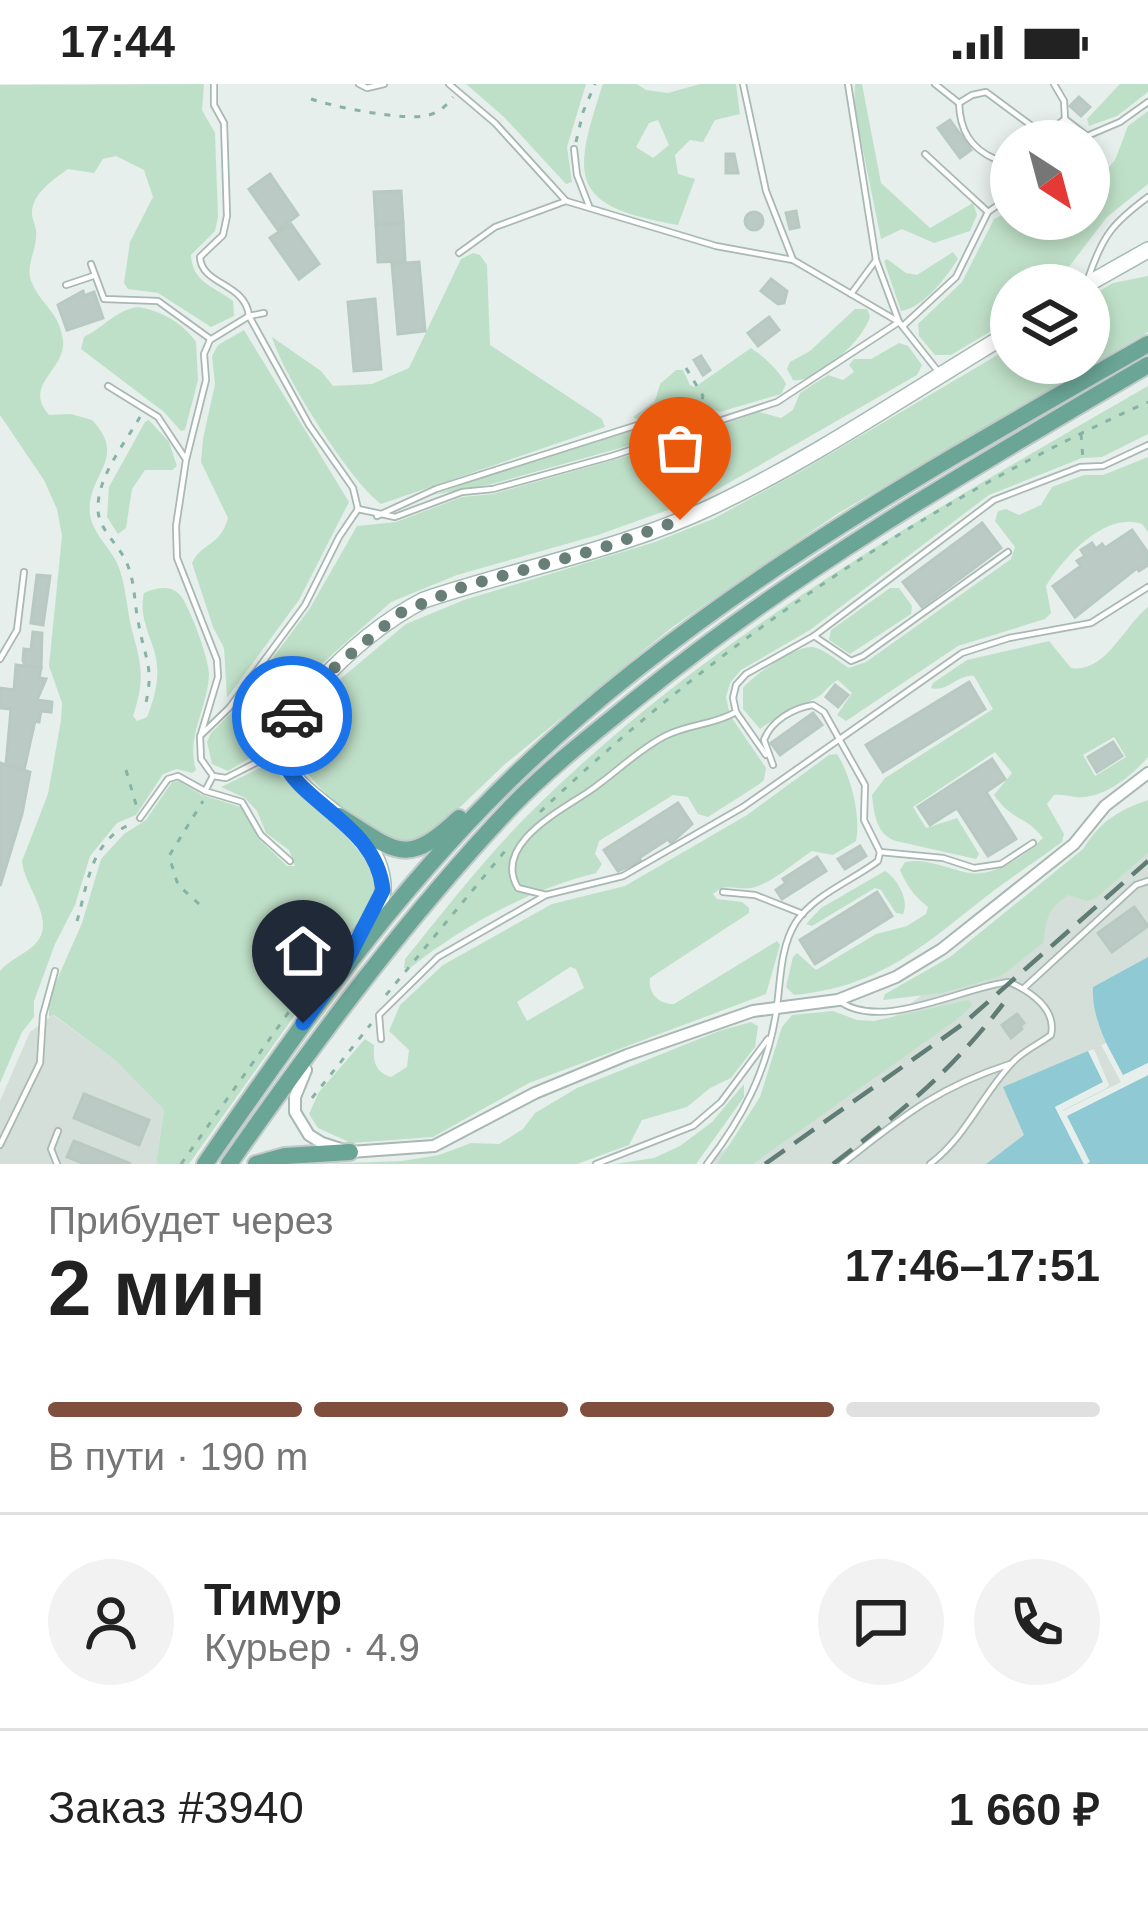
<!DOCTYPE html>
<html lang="ru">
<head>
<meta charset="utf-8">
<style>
  body { margin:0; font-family:Arial,sans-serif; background:#f2f2f2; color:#222; height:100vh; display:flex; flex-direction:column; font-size:45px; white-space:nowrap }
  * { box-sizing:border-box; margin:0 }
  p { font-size:39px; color:#767676 }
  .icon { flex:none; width:66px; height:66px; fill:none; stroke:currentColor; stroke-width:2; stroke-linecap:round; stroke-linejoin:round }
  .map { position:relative; height:1080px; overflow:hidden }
  .panel { display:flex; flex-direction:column; background:#fff; flex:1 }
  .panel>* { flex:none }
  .needle { width:78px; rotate:144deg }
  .tools { position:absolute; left:990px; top:36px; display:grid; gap:24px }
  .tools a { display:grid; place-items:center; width:120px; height:120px; border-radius:50%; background:#fff; box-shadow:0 6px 18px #0003; font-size:60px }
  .pin { position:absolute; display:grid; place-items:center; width:102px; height:102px; color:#fff; margin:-123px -51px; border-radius:50% 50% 50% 0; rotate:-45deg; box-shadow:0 0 12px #0007 }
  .pin .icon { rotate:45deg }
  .courier { position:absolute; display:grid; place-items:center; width:120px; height:120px; margin:-60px; border:9px solid #1a73e8; border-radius:50%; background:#fff; color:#222; box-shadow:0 3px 15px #0007 }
  .overview em { font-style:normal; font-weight:700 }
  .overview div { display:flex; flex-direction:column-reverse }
  .overview { display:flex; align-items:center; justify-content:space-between; height:204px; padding:0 48px }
  h1 { font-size:78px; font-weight:700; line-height:90px }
  .bar { display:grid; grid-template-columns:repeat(4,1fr); gap:18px 12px; align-content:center; height:144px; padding:0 48px }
  .bar i { height:15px; border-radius:9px; background:#e0e0e0 }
  .bar .active { background:#804e3d }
  .bar p { grid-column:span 4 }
  .line { display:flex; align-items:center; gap:30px; padding:0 48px; border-top:3px solid #e0e0e0 }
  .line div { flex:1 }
  .round { display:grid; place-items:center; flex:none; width:126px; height:126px; border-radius:63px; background:#f2f2f2 }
  .status { display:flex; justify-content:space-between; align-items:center; height:84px; padding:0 60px; background:#fff; direction:ltr }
  .status svg { height:33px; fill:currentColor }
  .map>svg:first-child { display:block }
  .built { fill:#d4dfda }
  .green { fill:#bfe0c8; fill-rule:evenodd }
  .water { fill:#8ec9d4 }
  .pier { fill:#e6efeb }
  .building { fill:#bbcac4; stroke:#b8c9c2; stroke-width:3 }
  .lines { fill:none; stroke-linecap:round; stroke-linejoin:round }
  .service-casing { stroke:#a8b8b2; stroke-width:8 }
  .minor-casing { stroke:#a8b8b2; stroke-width:14 }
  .secondary-casing { stroke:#a4bbb3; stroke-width:18 }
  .primary-casing { stroke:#c2cac8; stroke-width:20 }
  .path { stroke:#86b3a5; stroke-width:3; stroke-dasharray:6 9; stroke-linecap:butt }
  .service { stroke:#fff; stroke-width:4.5 }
  .minor { stroke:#fff; stroke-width:10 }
  .secondary { stroke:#fff; stroke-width:15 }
  .primary { stroke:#6aa596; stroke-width:16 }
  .rail { stroke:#5f7d75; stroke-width:4.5; stroke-dasharray:24 12; stroke-linecap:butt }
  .done { stroke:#687f78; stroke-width:12; stroke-dasharray:0 21.6 }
  .route { stroke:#1a73e8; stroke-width:15 }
</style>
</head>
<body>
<div class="status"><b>17:44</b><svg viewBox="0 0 49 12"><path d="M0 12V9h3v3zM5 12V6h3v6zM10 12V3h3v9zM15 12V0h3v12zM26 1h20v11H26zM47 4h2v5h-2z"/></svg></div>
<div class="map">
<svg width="1148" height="1080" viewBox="0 0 1148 1080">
  <rect width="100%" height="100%" fill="#e6efeb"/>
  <g class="built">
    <path d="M1148 741V873L1093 903 1122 991 1148 979V991L1067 1032 1087 1080 1055 1023 1016 1060 986 1080H706L1118 757Z"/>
    <path d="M53 931 116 977 164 1026 156 1080H0V1017L30 948Z"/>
  </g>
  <g class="green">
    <path d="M204 0 202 26 215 49 218 133 215 147 191 171C192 198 213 202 233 217L234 232 211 243 158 209 128 205 124 199 130 158 153 113 144 86 116 72 103 75 94 89 68 85C54 95 34 108 32 127 31 135 38 144 36 154 35 169 25 184 32 199 41 221 59 227 63 256 66 287 22 300 49 331L71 330 92 336C129 375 86 390 90 430 92 449 109 462 117 479 126 499 126 521 131 542 141 581 146 592 133 632L137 637 147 633C156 611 161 589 154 566 148 546 139 531 144 509 155 504 170 500 180 511 190 523 210 577 209 592 207 625 186 653 196 686L192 689 177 685 163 690 136 731 117 739 90 772 75 821 55 860 34 917V933L22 948 0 999V887C11 874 27 870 37 858 56 835 24 802 22 777L48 710 61 636 62 619 49 582 62 452 57 425 44 396 0 331V1Z"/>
    <path d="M466 0H586L567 63 572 98 566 100 504 33Z"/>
    <path d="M603 0H637L646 6 668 9 700 0H736L740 30 715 36 703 58 690 56 675 71 678 90 695 95 678 141C568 122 572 94 603 0ZM658 36 669 61 653 74 636 63 649 39Z"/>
    <path d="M855 0H862L881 99 930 144 973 119 977 131 970 147 934 159 902 145 881 155 854 22Z"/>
    <path d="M1120 0H1148V8L1117 32 1089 42 1087 35Z"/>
    <path d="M1148 27V100L1107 133 1055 201H1011V235L951 271H935L919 252 918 240 962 198 994 135 1005 130 1022 146 1049 135H1089V107L1115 76 1128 42Z"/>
    <path d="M953 168 958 175C945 195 924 223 901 227L884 177 887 175 906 189 917 191Z"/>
    <path d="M473 169 480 171 487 181 490 261 602 335 605 343 381 420C349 396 283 291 272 253L321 287 333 302 372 300 409 284 461 175Z"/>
    <path d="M1148 192V248L837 430 671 544 504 681 433 749 406 760C368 746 292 697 295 653L317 618 338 597 406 540 464 516 655 458 713 435 803 386 1011 263V279H1089V213L1113 199Z"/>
    <path d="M138 223C161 227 182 238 196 258L198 296 185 346 181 347 164 328 81 265 84 253C104 243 116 226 138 223Z"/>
    <path d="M855 225H867L870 232C865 255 816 300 793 296L787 285 790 278 810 267Z"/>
    <path d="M244 246 349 418 299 516 227 614 224 564 213 543 192 479C202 458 220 463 228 434L201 378 203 355 215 300 212 272 218 261Z"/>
    <path d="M899 259 908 262 922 281 917 291 704 413 598 451 457 491 391 518 297 602 258 669 228 687 212 680 207 658 211 649 233 627 310 524 357 442 396 438 462 413 493 410 659 363 759 328 781 334 793 326 800 309 828 291 843 296 854 288 849 281 854 275H871Z"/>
    <path d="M751 264C763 272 779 286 786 300L781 310 720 328 699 321 638 336 633 333 655 317 660 300 676 286H683L690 301 695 303Z"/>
    <path d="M1148 302V350L1102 373 1082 374 989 411 810 546 741 586 730 599 726 613 730 631 766 684 764 696 758 701 708 733 698 730 688 713 673 711 599 757 595 770 602 780 596 789C529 806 464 841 410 884H404L405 875C445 826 484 775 529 730 707 552 932 427 1148 302Z"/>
    <path d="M672 335 683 336 685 341 656 354 492 400 433 411 538 374Z"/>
    <path d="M149 336 169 358 177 382 172 386H145L132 405 126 444 118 450 107 433 109 403 145 338Z"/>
    <path d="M1148 373V448L1142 440C1105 427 1063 474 1046 502L1051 529 1045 535 958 562 846 637 837 631 852 609 838 596C829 600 824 611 814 615 793 625 779 631 760 645L743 625V604C754 591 796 561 813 563 824 565 839 578 849 584L866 578 1011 475 1015 463 995 437 998 427 1006 425 1019 431 1041 421 1052 403 1084 391H1103Z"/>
    <path d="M890 504H899L912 522 911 530 850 570 829 556 831 546Z"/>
    <path d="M1148 523V673C1131 693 1102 716 1075 713 1068 712 1061 710 1054 711L1047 720 1064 750 1062 758C1039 775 1015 791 992 808 926 859 882 903 794 911L786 903 793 873 797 869 816 886 876 850 907 842 926 830 928 823C914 812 907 802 900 786L905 778C925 774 944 783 964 788 993 795 1022 774 1043 754 1025 731 1013 738 994 711L1012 689 995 668 913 723 926 744 957 734 979 770 976 775 896 757C876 751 874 729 872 711L885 694 993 625 974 592C958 590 947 609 931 604L933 599 967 576 1049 557 1071 584C1106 589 1123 543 1148 523ZM1114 653 1126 673 1095 692 1083 671Z"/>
    <path d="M837 670C851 692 861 731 856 757L833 771 812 767C795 778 770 801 751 804 734 806 726 798 713 810L717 815 742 818 749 824V829L650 894C648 910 659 920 674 920L777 857 780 861 766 910 529 999 433 1053 351 1059 318 1044 309 1030 319 1008 365 955 374 961C373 977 375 988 391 993L407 983 409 966 389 947 400 921 443 881 552 820 625 802 747 731 829 671ZM570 883 576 885 584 904 527 937 517 918Z"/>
    <path d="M266 681C292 698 372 768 376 797 377 807 373 816 370 825L189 1080H156L164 1026 116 977 54 931 49 933V914L82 839 101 775 124 750 146 736 172 698 179 697 202 711 241 723 258 754 287 782H295L289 766 266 749 257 727 245 714 221 703Z"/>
    <path d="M1148 716V769L1096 814 1087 817 1068 811C1044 829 1048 834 1043 859L1001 892 942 909 883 916 885 910 950 873 1083 765C1101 737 1117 727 1148 716Z"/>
    <path d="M885 787C897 794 910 817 903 830L896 829 881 806 875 804 812 842 806 840 821 824Z"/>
    <path d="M969 916 972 921 959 934 753 1080H717L760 1013 782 943 792 931 833 927 857 936 874 937Z"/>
    <path d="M751 938 758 942 755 963 731 994 710 1004 687 1023 642 1036 629 1061 577 1080H316L402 1077 439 1071 471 1059 499 1060 523 1045 535 1029 577 1004 719 947Z"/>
    <path d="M744 1000V1013L696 1080H614L654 1074 680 1062 712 1038Z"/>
  </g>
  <g class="water">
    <path d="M1148 873V979L1123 992C1109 965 1091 934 1093 903Z"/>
    <path d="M1088 967 1104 998 1055 1023 1084 1080H986L1024 1051 1003 1003Z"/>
    <path d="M1148 991V1080H1087L1089 1078 1066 1032Z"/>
  </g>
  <path class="pier" d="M1106 959 1123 991 1148 979V991L1067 1032 1090 1078 1084 1080 1055 1023 1103 998 1088 967 1094 965 1109 1001 1107 1004 1063 1026V1027L1121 998 1101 961Z"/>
  <g class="building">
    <path d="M1079 13 1090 23 1081 32 1070 22Z"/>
    <path d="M950 36 971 66 960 74 938 44Z"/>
    <path d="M726 70H734L738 89H726Z"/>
    <path d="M270 90 298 131 278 146 249 105Z"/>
    <path d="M401 107 403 139 376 141 374 108Z"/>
    <path d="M796 127 799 143 790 145 786 129Z"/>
    <circle cx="754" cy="137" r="9"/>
    <path d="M403 139 405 177 378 178 376 141Z"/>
    <path d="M291 140 319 180 299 195 270 154Z"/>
    <path d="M419 178 425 247 398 250 392 180Z"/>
    <path d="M771 195 787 207 784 219 778 220 761 207Z"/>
    <path d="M83 207 84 212 94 208 103 234 67 246 58 221Z"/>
    <path d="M375 215 381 285 354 287 348 218Z"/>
    <path d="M769 233 779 246 758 262 748 249Z"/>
    <path d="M701 272 710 286 703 291 694 276Z"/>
    <path d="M982 439 1001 464 922 523 903 498Z"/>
    <path d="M1132 446 1148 469V481L1139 487 1137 484 1075 533 1053 502 1081 482 1077 477 1085 472 1081 466 1092 459 1096 465 1102 460 1105 464Z"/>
    <path d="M37 491 50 492 43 541 31 539Z"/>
    <path d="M33 548 42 549 41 584 25 582 23 576 24 565 31 566Z"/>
    <path d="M16 581 41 584 39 594 46 595 37 616 52 618 51 628 41 627 39 638 35 637 24 686 6 681 11 625 0 624V604L14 606Z"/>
    <path d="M969 598 985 625 883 688 866 661Z"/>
    <path d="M835 601 848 611 838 623 826 613Z"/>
    <path d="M813 629 822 641 780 671 771 659Z"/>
    <path d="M1113 658 1122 672 1097 688 1088 673Z"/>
    <path d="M992 675 1005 695 986 708 1016 755 988 772 957 724 930 741 918 723Z"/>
    <path d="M0 679 30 688 22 730 0 802Z"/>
    <path d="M678 719 692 740 671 759 668 755 639 774 641 777 618 787 604 766Z"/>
    <path d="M860 762 866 772 845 785 838 775Z"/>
    <path d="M817 773 826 787 782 815 776 806 786 799 783 795Z"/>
    <path d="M877 808 892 832 815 880 800 856Z"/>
    <path d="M1134 823 1148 842 1112 868 1098 849Z"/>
    <path d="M1017 930 1024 939 1020 942 1022 945 1011 954 1002 941Z"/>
    <path d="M84 1010 149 1036 139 1061 74 1034Z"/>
    <path d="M74 1057 131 1080H85L67 1073Z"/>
  </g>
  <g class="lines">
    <g class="service-casing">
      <g id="service">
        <path d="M214 0V21L224 39 227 132 223 151 200 173C201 201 246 199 249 232L264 229"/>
        <path d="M359 0 367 4 384 0"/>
        <path d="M449 0 495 39 566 117 716 162 793 176 899 238 937 286"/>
        <path d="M743 0 766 107 793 176"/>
        <path d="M935 0 959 19"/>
        <path d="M1054 0 1064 17 1065 35"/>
        <path d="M959 19 972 11 986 8 1044 51 1065 35 1087 52 1120 38 1148 18"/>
        <path d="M959 19C960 46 970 64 995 75L1011 72"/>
        <path d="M574 65 577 91 589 122"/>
        <path d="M925 70 988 128 1011 112"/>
        <path d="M459 169 495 143 566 117"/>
        <path d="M91 180 104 215 158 217 209 254"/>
        <path d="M1089 192C1103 151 1113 139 1148 113"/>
        <path d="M66 201 93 192"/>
        <path d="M851 210 876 176"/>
        <path d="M904 241 956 193 988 128"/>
        <path d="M108 302 158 333 185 374"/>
        <path d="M377 432 436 405 672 330 691 332 702 341"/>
        <path d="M814 552 851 577 863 572 1008 468"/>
        <path d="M0 575 17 546 24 488"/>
        <path d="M201 650 218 593 217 576 177 474 176 442 186 376 206 296 204 270 210 256 249 232 309 341 353 404 358 425"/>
        <path d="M281 666 226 694 213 692 201 675 200 652 229 624 305 521 339 453 358 425 395 433 462 408 493 405 612 372 777 318 899 238 876 176 848 0"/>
        <path d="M766 671 736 628 733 614 736 601 746 590 814 552 994 416 1080 383 1103 382 1148 361"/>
        <path d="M205 707 242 718 261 751 290 777"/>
        <path d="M140 734 168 695 178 692 205 707 213 692"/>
        <path d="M880 768 943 774 974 784 1001 780 1033 759"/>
        <path d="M723 808 755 811 803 830"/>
        <path d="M546 811 518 804C492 761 560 727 588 708 615 690 636 667 665 652 688 640 714 641 736 628"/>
        <path d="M1024 904 1136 801 1148 797"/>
        <path d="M838 916C880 949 962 903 1009 898 1030 907 1057 925 1051 951 1039 960 1023 967 1013 978 982 1010 967 1052 930 1080"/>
        <path d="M381 955 379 931 438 873 546 811 623 792 743 723 962 569 1009 554 1091 539 1148 503"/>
        <path d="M0 1061 40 979 43 931 55 887"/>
        <path d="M57 1080 51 1065 58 1047"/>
        <path d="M596 1080 693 1042 721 1018 768 955"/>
        <path d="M707 1080C742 1035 767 987 776 929 781 899 779 865 796 838 814 811 853 796 878 777L880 768 864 736 865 701 824 628 813 621C793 624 771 637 764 656L773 681"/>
        <path d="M842 1080C902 1033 936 1004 1010 980"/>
      </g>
    </g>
    <g class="minor-casing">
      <path id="minor" d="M306 986 295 1013V1028L309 1051 322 1059 350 1068 434 1062 535 1009 627 971 753 927 838 916 896 893 942 865 1074 760 1105 722 1148 689"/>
    </g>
    <g class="secondary-casing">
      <g id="secondary">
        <path d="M1086 201 1148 166"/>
        <path d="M347 874C355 849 385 829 383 801 377 710 215 710 316 602 347 568 383 537 424 516 519 484 620 466 711 423 815 374 912 307 1011 248"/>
      </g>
    </g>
    <g class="primary-casing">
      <g id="primary">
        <path d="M339 732C396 767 405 785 459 734"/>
        <path d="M205 1080C300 942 395 806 517 689 701 512 928 386 1148 260"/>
        <path d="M229 1080C316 956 408 832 512 722 550 683 594 649 636 615 795 486 972 384 1148 281"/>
        <path d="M256 1080 285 1072 350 1068"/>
      </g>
    </g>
    <g class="path">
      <path d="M311 15C334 23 408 38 429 31 440 28 446 22 453 13"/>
      <path d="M576 58 583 28 595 0"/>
      <path d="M686 284 703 312 699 329"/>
      <path d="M140 333C125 359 97 393 98 425 98 446 121 462 128 482 135 500 134 517 138 536 144 575 156 583 144 626"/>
      <path d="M1081 350 1083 376"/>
      <path d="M126 686 137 724"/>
      <path d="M540 728C716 560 927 417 1148 318"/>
      <path d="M199 820 178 801 169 772 203 717"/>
      <path d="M77 837C88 800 90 757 131 740"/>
      <path d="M386 911 510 761"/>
      <path d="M312 1014 371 940"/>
      <path d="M181 1080 337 860"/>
    </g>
    <use href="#service" class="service"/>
    <use href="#minor" class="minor"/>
    <use href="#secondary" class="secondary"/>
    <use href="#primary" class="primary"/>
    <g class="rail">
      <path d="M765 1080 963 940 1148 777"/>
      <path d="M833 1080C903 1026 948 991 1003 920"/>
    </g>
  </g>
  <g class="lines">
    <path class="done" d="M292 632 328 589 400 529 462 503 602 464 680 436"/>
    <path class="route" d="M292 632C286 643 279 655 281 668 291 718 376 737 383 806L345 880 303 939"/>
  </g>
</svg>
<div class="tools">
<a><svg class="needle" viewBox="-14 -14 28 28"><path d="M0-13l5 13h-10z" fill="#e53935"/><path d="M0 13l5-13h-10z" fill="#767676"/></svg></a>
<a><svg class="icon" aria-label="layers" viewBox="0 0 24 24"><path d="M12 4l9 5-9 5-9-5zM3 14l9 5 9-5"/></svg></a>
</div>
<div class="pin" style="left:680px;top:436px;background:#ea580c"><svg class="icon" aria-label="bag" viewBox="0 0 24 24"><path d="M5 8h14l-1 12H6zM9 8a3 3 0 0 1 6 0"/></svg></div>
<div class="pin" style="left:303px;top:939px;background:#1f2937"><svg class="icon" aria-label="home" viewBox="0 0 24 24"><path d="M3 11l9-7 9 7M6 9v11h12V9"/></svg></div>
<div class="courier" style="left:292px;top:632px"><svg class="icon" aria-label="car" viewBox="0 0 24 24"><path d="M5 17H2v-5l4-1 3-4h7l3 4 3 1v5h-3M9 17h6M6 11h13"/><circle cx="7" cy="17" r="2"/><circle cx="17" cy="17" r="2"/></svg></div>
</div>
<section class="panel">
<div class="overview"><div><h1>2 мин</h1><p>Прибудет через</p></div><em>17:46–17:51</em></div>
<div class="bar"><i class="active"></i><i class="active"></i><i class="active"></i><i></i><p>В пути · 190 m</p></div>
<div class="line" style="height:216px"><a class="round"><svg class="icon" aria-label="person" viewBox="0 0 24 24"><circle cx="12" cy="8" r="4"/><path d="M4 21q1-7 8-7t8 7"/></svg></a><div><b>Тимур</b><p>Курьер · 4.9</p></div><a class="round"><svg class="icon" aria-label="chat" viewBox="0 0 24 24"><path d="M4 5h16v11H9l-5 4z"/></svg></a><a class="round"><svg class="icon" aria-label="phone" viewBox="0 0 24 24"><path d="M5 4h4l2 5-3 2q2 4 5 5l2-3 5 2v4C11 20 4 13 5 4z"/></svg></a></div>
<div class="line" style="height:156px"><div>Заказ #3940</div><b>1 660 ₽</b></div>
</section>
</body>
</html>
